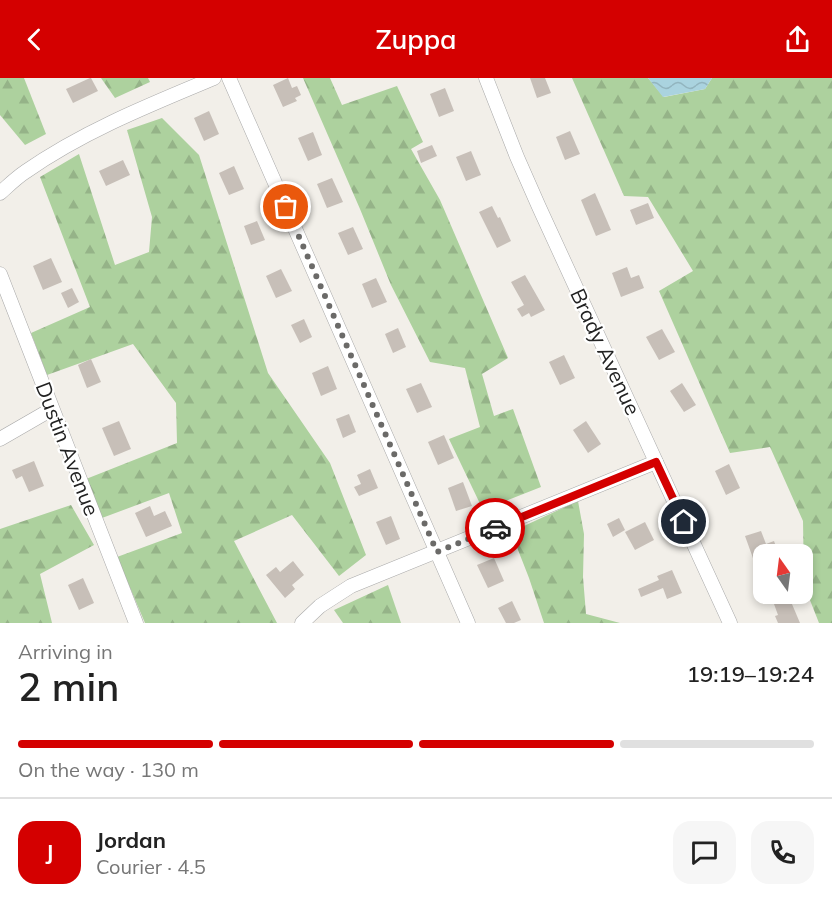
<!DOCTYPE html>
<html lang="en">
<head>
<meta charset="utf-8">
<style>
  body { margin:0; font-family:Mulish,sans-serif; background:#f6f6f6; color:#222; height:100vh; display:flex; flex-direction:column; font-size:22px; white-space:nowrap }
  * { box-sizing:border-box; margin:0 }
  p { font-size:20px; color:#767676 }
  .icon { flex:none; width:33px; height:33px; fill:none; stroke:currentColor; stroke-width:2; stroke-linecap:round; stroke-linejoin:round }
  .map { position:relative; height:545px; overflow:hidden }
  .details { display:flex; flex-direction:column; background:#fff; flex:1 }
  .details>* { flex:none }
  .needle { width:39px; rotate:346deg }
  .fabs { position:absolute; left:753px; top:466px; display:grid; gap:12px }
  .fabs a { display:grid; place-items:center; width:60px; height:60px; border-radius:12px; background:#fff; box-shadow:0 3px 9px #0003; font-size:30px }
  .pin { position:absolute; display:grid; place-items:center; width:51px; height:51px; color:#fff; margin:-26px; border:3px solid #fff; border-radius:50%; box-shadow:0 2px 6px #0007 }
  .courier { position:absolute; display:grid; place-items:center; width:60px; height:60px; margin:-30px; border:4px solid #d40000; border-radius:50%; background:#fff; color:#222; box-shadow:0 2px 8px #0007 }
  .summary em { font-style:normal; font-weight:600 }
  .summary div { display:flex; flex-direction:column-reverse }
  .summary { display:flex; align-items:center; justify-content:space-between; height:102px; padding:0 18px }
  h1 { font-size:39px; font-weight:600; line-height:45px }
  .bar { display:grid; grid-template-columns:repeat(4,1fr); gap:9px 6px; align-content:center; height:72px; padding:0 18px }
  .bar i { height:8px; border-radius:4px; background:#e0e0e0 }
  .bar .active { background:#d40000 }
  .bar p { grid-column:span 4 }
  .line { display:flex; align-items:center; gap:15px; padding:0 18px; border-top:2px solid #e0e0e0 }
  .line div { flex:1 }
  .round { display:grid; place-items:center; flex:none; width:63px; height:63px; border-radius:18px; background:#f6f6f6 }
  header { display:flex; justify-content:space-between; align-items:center; height:78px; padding:0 18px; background:#d40000; color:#fff; font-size:27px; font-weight:600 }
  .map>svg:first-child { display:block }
  .forest { fill:url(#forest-firs) }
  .water { fill:url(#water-waves) }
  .building { fill:#c7bfb8 }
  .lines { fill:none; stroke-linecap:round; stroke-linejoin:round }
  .minor-casing { stroke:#a9a9a9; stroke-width:15 }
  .minor { stroke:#fff; stroke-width:14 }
  .done { stroke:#6b6a68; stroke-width:6; stroke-dasharray:0 10.8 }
  .route { stroke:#d40000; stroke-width:8 }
  .labels { text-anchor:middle; stroke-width:4.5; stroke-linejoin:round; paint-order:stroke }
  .street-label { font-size:21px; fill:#222; stroke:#fff }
</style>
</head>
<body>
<header><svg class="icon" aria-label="back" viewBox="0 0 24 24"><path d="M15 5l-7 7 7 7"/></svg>Zuppa<svg class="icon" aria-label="share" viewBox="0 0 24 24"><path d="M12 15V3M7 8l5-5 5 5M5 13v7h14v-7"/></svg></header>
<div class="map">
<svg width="832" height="545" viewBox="0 0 832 545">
  <defs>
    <pattern id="forest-firs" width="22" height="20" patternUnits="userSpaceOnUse" patternTransform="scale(1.5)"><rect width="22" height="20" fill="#add19e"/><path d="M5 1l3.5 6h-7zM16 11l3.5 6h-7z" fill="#95b388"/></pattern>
    <pattern id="water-waves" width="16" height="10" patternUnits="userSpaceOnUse" patternTransform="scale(1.5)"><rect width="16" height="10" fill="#aad3df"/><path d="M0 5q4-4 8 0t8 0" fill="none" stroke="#92b5bf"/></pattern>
  </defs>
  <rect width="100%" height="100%" fill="#f2efe9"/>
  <g class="forest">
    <path d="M0 0H24L46 56 25 67 0 37Z"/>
    <path d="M101 0H148L150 4 115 20Z"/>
    <path d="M303 0H330L342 27 397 8 423 64 411 71 440 122 508 280 482 296 494 338 513 331 541 409 483 432 449 361 480 349 465 290 430 284 391 207 360 131Z"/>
    <path d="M572 0H648L664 19 705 11 712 0H832V545H819L804 507 803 443 770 369 730 375 659 213 693 193 648 119 624 118Z"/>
    <path d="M162 40 199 77 268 295 330 385 366 477 339 498 292 437 234 463 277 545H145L117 479 182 455 169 415 102 440 86 401 177 365 176 325 133 266 47 297 31 255 90 229 40 99 79 76 115 187 149 174 152 139 127 52Z"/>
    <path d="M578 423 584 456 583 499 586 536 620 545H544L529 500 511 454Z"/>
    <path d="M71 427 94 467 40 496 52 545H0V451Z"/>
    <path d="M388 507 401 545H343L334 532Z"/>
  </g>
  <path class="water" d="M648 0H712L705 11 663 19Z"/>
  <g class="building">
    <path d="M90 0H91L98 13 73 25 66 11Z"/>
    <path d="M288 0 292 10 297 8 301 17 295 20 297 23 283 29 273 7Z"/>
    <path d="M530 0H545L551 15 537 20Z"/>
    <path d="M445 10 454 33 439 39 430 16Z"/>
    <path d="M209 33 219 56 204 63 194 40Z"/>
    <path d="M570 53 580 76 565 82 556 59Z"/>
    <path d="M313 54 322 77 308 83 298 60Z"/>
    <path d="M432 67 437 78 421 85 417 73Z"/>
    <path d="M471 73 481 97 466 103 456 79Z"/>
    <path d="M123 82 130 97 106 108 99 93Z"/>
    <path d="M234 88 244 111 229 117 219 95Z"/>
    <path d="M332 100 343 124 327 130 317 106Z"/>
    <path d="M595 115 611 152 596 158 581 122Z"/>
    <path d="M648 125 654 140 636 147 630 132Z"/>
    <path d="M492 128 498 140 500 139 511 163 497 170 479 134Z"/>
    <path d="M257 143 265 162 251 167 244 148Z"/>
    <path d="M353 149 363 171 348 177 338 155Z"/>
    <path d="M51 180 62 204 43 212 33 188Z"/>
    <path d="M627 189 631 200 639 197 644 210 621 219 612 195Z"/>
    <path d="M281 191 292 213 276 220 266 198Z"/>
    <path d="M525 197 545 232 531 239 529 235 522 239 517 231 524 227 511 204Z"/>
    <path d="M376 200 387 224 372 230 362 206Z"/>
    <path d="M72 210 79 224 68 230 61 215Z"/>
    <path d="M304 241 312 259 300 265 291 247Z"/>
    <path d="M398 250 406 269 393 275 385 256Z"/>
    <path d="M662 251 675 274 659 282 646 259Z"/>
    <path d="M564 277 575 300 560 307 549 284Z"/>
    <path d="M91 281 101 304 87 310 78 287Z"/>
    <path d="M328 288 337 311 321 318 312 295Z"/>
    <path d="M421 305 432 329 417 335 406 311Z"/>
    <path d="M682 305 696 327 684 334 670 313Z"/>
    <path d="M349 336 356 354 343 360 336 341Z"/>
    <path d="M119 343 131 371 114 378 102 350Z"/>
    <path d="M586 343 601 366 588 375 573 352Z"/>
    <path d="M444 357 454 380 438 387 428 364Z"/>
    <path d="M34 383 44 408 29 414 22 398 16 401 12 392Z"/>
    <path d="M729 386 740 410 726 417 715 393Z"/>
    <path d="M370 391 378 410 359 418 354 409 361 406 357 397Z"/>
    <path d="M463 404 472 428 456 433 448 410Z"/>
    <path d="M150 428 154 438 165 433 172 448 146 459 135 435Z"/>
    <path d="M391 438 400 461 386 467 376 444Z"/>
    <path d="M619 440 625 452 613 459 607 446Z"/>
    <path d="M645 444 654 462 635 472 625 454Z"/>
    <path d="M761 453 766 466 774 463 778 474 771 477H764V480L754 483 745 458Z"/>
    <path d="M494 480 504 503 488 510 477 487Z"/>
    <path d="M293 483 304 497 292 507 295 511 285 520 266 497 276 489 280 494Z"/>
    <path d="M672 492 682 515 667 521 663 510 641 519 638 511 659 502 657 498Z"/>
    <path d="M83 500 94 525 79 532 68 507Z"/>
    <path d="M789 519 800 545H778L775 538 778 537 774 526Z"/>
    <path d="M512 523 521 542 514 545H506L498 530Z"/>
  </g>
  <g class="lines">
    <g class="minor-casing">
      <g id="minor">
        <path d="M229 0 468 545"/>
        <path d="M486 0 517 79 539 129 730 545"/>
        <path d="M0 115C8 108 16 100 25 94 82 54 149 27 214 0"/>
        <path d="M0 196 136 545"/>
        <path d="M0 361 52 331"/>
        <path d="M302 545 320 528 351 508 656 384"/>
      </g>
    </g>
    <use href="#minor" class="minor"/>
  </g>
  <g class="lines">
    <path class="done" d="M286 129 437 474 495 450"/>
    <path class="route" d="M495 450 656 384 684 444"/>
  </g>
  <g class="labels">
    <g class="street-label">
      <text transform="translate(605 274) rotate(65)" y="7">Brady Avenue</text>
      <text transform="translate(67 371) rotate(69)" y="7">Dustin Avenue</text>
    </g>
  </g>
</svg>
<div class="fabs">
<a><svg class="needle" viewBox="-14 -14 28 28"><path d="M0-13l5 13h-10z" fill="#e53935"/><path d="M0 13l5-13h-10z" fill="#767676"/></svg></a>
</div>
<div class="pin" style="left:286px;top:129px;background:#ea580c"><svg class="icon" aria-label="bag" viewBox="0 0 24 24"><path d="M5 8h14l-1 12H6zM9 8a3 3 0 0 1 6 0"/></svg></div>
<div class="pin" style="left:684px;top:444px;background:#1f2937"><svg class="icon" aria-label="home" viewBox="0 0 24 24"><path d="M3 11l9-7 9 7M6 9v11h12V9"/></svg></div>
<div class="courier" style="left:495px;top:450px"><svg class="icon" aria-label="car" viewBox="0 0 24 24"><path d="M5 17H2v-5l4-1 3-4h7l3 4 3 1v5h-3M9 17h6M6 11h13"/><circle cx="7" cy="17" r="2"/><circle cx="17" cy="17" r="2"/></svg></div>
</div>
<section class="details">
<div class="summary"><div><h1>2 min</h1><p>Arriving in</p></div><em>19:19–19:24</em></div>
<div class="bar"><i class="active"></i><i class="active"></i><i class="active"></i><i></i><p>On the way · 130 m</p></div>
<div class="line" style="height:108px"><b class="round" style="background:#d40000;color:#fff">J</b><div><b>Jordan</b><p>Courier · 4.5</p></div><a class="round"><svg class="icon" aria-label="chat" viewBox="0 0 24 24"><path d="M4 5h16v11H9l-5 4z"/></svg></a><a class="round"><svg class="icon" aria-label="phone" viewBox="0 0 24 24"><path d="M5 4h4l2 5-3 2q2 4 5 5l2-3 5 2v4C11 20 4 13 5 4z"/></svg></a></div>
</section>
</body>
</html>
